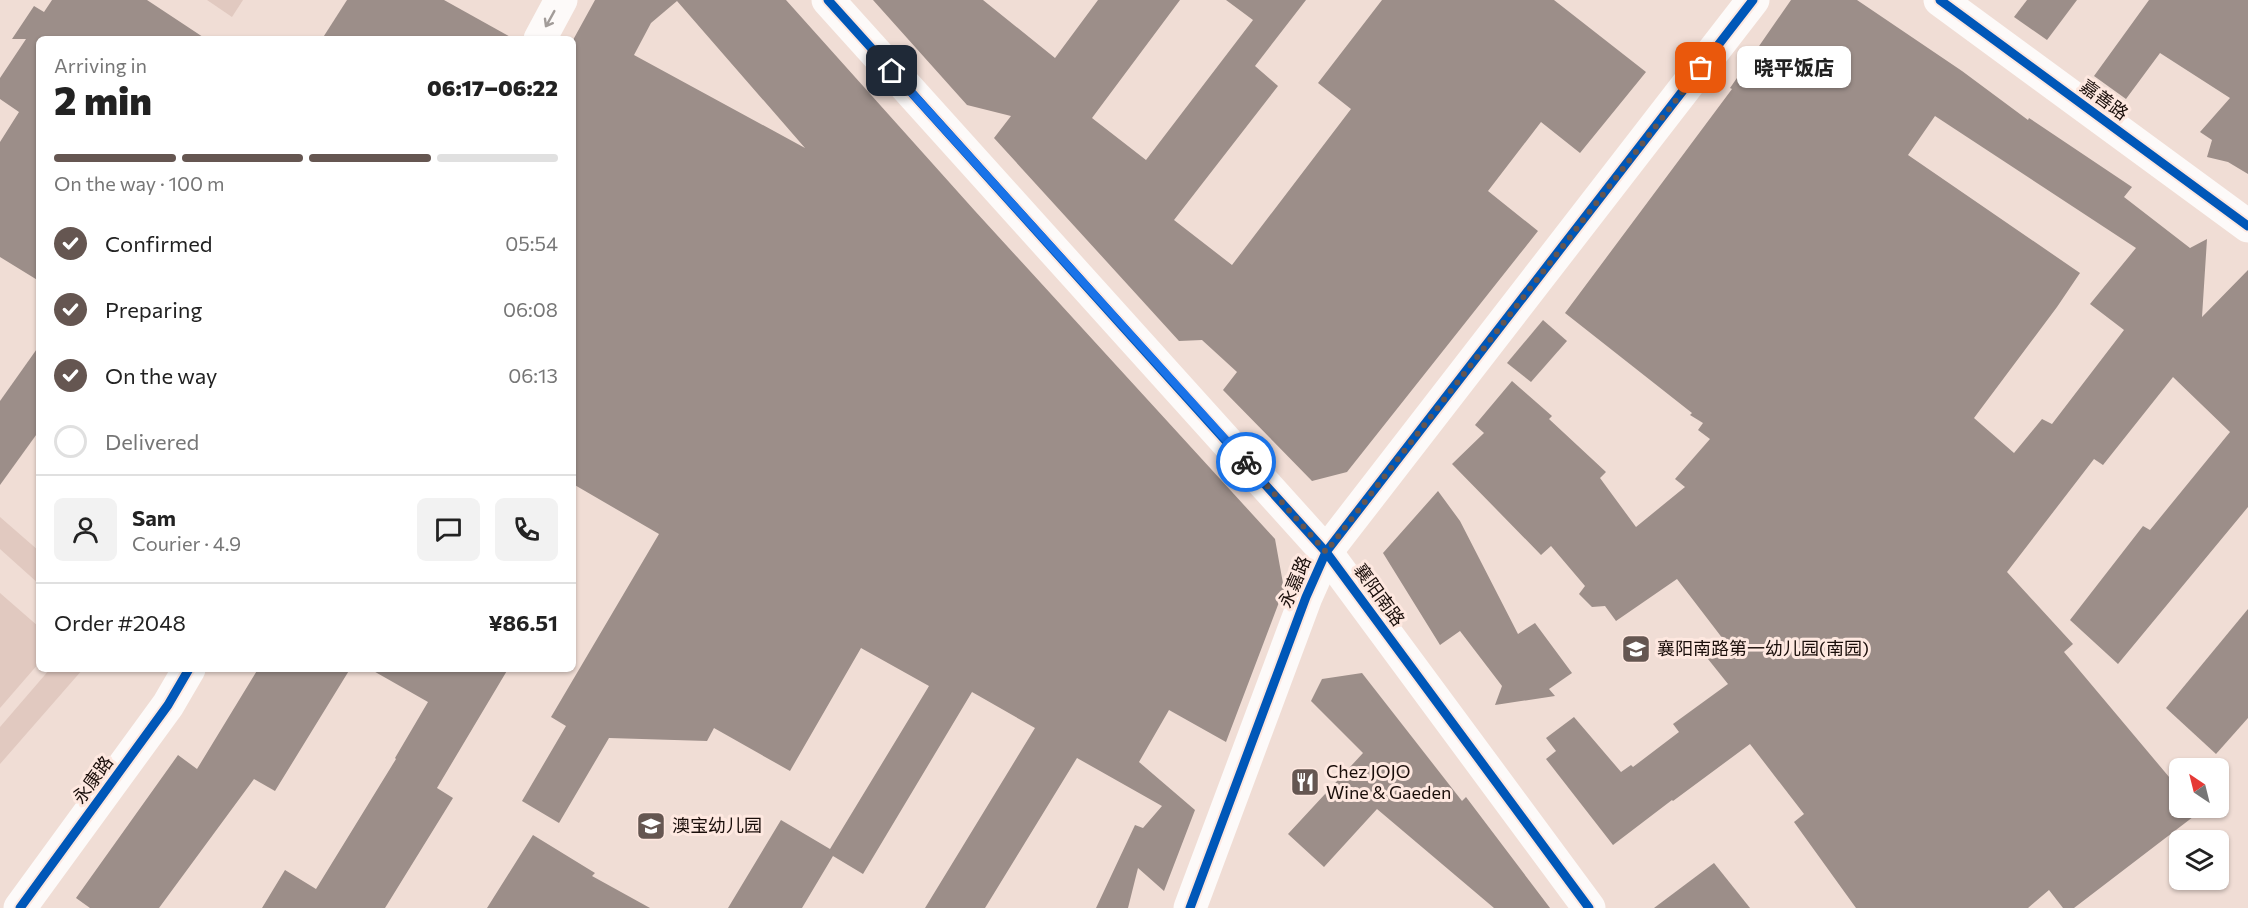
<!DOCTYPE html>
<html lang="en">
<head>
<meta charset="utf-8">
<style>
  body { margin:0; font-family:Commissioner,"Noto Sans SC",sans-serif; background:#f2f2f2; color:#222; height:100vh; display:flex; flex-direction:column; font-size:22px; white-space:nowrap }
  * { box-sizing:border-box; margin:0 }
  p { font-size:20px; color:#767676 }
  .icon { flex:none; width:33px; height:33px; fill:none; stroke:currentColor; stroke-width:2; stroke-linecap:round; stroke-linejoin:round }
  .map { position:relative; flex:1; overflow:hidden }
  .sheet { position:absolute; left:36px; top:36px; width:540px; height:636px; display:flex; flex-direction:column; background:#fff; border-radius:9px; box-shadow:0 2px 4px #0004 }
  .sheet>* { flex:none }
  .needle { width:39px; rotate:325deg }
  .buttons { position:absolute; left:2169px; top:758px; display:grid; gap:12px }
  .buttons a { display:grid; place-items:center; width:60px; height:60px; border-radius:9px; background:#fff; box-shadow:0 2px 4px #0004; font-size:30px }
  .pin { position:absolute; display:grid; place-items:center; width:51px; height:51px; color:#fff; margin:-26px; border-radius:12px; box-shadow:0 3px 9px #0006 }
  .courier { position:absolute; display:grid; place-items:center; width:60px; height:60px; margin:-30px; border:4px solid #1a73e8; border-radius:50%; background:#fff; color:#222; box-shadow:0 2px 8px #0007 }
  .bubble { position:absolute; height:42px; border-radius:9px; background:#fff; box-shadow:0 2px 4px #0004; font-size:20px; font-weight:800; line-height:42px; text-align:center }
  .summary em { font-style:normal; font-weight:800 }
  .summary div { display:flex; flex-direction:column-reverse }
  .summary { display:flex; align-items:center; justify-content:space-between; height:102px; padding:0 18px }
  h1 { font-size:39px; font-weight:800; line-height:45px }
  .bar { display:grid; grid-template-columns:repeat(4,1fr); gap:9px 6px; align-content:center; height:72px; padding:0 18px }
  .bar i { height:8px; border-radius:4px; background:#e0e0e0 }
  .bar .on { background:#655651 }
  .bar p { grid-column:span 4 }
  .line { display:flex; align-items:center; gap:15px; padding:0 18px; border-top:2px solid #e0e0e0 }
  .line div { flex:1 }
  .round { display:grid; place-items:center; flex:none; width:63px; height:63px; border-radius:9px; background:#f2f2f2 }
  ol { padding:0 18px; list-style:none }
  li { display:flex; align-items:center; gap:18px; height:66px }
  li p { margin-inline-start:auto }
  li .icon { padding:6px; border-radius:50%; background:#655651; color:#fff; stroke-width:4 }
  li:last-child { color:#767676 }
  li i { width:33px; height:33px; border:3px solid #e0e0e0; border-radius:50% }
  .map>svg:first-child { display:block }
  .green { fill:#e1c9c0 }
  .building { fill:#9c8e89; fill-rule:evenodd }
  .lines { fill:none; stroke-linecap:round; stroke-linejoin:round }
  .minor { stroke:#fdfaf9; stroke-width:33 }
  .tertiary { stroke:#fdfaf9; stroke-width:33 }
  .cycleway-casing { stroke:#fee8e0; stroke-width:13 }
  .cycleway { stroke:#0057b8; stroke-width:9 }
  .oneway { stroke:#a29c99 }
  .done { stroke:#655651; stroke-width:6; stroke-dasharray:0 10.8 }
  .route { stroke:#1a73e8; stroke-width:8 }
  .labels { text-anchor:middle; stroke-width:6; stroke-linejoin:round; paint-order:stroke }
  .street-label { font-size:18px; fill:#1a0e0a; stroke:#fee8e0 }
  .poi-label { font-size:18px; fill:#1a0e0a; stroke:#fee8e0; text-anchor:start }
</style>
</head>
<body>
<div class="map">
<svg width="2248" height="908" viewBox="0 0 2248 908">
  <rect width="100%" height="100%" fill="#f0ddd5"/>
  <g class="green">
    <path d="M207 0H243L232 17Z"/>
    <path d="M0 517 39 551V584L0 549Z"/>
    <path d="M0 593 39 627V663L0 708Z"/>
    <path d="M50 669H83L0 764V727Z"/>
  </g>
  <g class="building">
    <path d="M52 0H147L206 39H39V281L0 257V142L19 112 0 99V78L26 39H12L34 6 44 12Z"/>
    <path d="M347 0H444L514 39H322Z"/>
    <path d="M595 0H786L975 211 1275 539 1284 589 1226 742 1169 710 1139 762 1195 810 1164 891 1138 868 1128 908H1096L1135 825 1143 828 1162 806 1077 758 985 908H925L1035 728 972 692 863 874 833 856 802 908H728L781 820 830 849 929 686 861 648 790 771 714 728 707 741 609 738 559 823 522 801 566 726 551 717 659 534 573 484V40ZM677 1 805 148 634 55 651 23Z"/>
    <path d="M873 0H983L1055 58 1098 0H1180L1092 118 1146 160 1253 20 1226 0H1306L1255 66 1278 86 1174 220 1232 265 1351 109 1318 83 1382 0H1554L1646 72 1580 153 1541 122 1488 191 1538 231 1347 472 1312 481 1223 390 1237 372 1202 340 1179 341 994 138 1011 116 967 105Z"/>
    <path d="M1791 0H1857L1962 71 2028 120 2029 118 2132 187 2124 197 2190 248 2207 239 2202 317 2248 270V507L2118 664 2070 620 2143 526 2150 530 2230 432 2173 377 2103 465 2094 459 2007 572 2073 644 2064 652 2180 790V807H2206L2074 908H2063L2049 890 2028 908H1856L1794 822 1804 814 1750 744 1673 801 1672 800 1613 845 1546 759 1556 751 1546 738 1574 717 1621 772 1631 765 1633 767 1679 732 1673 724 1728 684 1704 654 1723 639 1677 579 1616 621 1605 606 1592 607 1579 594 1585 586 1551 546 1541 555 1452 464 1484 433 1475 425 1512 381 1552 416 1549 419 1606 472 1600 478 1636 527 1685 487 1675 479 1710 439 1698 430 1703 423 1690 415 1692 413 1565 313 1732 89 1730 88ZM1935 116 2136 248 2090 304 2124 330 2052 424 2042 419 2014 453 1974 418 2057 307 2080 273 1908 155Z"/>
    <path d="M2027 0H2077L2047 40 2014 17Z"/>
    <path d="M2149 0H2248V174L2228 162 2207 157 2212 140 2200 132 2230 98 2160 53 2126 99 2094 76Z"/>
    <path d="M1543 320 1567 341 1531 382 1507 363Z"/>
    <path d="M39 346V431L0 485V401Z"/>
    <path d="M1438 491 1460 521 1518 634 1535 623 1572 673 1549 689 1555 696 1495 705 1502 686 1460 631 1440 645 1383 553Z"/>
    <path d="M2248 609V718L2216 754 2166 708Z"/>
    <path d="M258 669H350L275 791 254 779 159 908H90L76 898 178 755 197 769Z"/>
    <path d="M370 669H508L437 788 453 798 385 908H262L285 870 316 889 396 759 395 758 428 702Z"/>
    <path d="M1362 673 1462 801 1466 797 1550 908H1494L1377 809 1324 867 1288 834 1363 753 1311 701 1322 679Z"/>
    <path d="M533 835 595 873 592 876 650 908H487Z"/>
    <path d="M1714 863 1750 908H1654Z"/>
  </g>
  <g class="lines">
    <g class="minor">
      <path d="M1940 0 2248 226"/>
      <path d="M540 39 561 0"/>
      <path d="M20 908 168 705 189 669"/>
      <path d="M1190 908 1306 597 1326 552 1753 0"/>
    </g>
    <path class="tertiary" d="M828 0 1326 552 1589 908"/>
    <g class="cycleway-casing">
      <g id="cycleway">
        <path d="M828 0 1326 552 1589 908"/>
        <path d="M1940 0 2248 226"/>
        <path d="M20 908 168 705 189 669"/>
        <path d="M1190 908 1306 597 1326 552 1753 0"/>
      </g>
    </g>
    <use href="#cycleway" class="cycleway"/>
  </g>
  <defs><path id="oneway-shaft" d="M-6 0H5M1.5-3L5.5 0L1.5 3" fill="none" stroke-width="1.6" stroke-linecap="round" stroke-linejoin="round" transform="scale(1.5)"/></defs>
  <use class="oneway" href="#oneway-shaft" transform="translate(550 19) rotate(119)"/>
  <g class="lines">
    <path class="done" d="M1246 462 1326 552 1701 68"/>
    <path class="route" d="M892 71 1246 462"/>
  </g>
  <defs>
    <g id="school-square" transform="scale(1.5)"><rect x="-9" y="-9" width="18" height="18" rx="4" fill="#655651" stroke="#fee8e0"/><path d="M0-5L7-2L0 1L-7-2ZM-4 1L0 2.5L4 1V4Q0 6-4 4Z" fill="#fff"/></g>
    <g id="restaurant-square" transform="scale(1.5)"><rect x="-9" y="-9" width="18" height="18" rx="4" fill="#655651" stroke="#fee8e0"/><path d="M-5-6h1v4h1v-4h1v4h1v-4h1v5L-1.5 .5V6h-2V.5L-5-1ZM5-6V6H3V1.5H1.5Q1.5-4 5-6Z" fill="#fff"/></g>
  </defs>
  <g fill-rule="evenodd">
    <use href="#school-square" x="1636" y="649"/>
    <use href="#restaurant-square" x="1305" y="782"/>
    <use href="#school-square" x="651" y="826"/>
  </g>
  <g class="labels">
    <g class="street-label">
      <text transform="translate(2104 100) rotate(36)" y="6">嘉善路</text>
      <text transform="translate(1295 582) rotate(-67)" y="6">永嘉路</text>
      <text transform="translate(1379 595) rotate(54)" y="6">襄阳南路</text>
      <text transform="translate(93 780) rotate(-54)" y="6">永康路</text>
    </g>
    <g class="poi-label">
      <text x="1657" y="655">襄阳南路第一幼儿园(南园)</text>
      <text x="1326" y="778">Chez JOJO<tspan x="1326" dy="21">Wine &amp; Gaeden</tspan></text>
      <text x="672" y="832">澳宝幼儿园</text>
    </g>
  </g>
</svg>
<div class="buttons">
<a><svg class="needle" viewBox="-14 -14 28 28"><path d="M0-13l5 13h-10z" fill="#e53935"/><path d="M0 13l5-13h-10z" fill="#767676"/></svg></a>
<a><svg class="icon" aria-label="layers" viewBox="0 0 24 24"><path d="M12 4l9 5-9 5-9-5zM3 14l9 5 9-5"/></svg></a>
</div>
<div class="pin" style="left:1701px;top:68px;background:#ea580c"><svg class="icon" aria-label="bag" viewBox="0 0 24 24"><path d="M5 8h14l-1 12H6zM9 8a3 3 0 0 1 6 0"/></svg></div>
<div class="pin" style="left:892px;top:71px;background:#1f2937"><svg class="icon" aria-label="home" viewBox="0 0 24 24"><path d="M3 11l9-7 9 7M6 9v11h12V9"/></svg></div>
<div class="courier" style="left:1246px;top:462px"><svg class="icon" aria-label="bike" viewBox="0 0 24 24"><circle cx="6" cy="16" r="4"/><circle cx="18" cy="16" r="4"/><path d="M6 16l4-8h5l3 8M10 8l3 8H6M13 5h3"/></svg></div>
<div class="bubble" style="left:1737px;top:46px;width:114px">晓平饭店</div>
<section class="sheet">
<div class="summary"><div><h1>2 min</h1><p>Arriving in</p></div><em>06:17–06:22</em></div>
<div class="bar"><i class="on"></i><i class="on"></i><i class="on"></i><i></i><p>On the way · 100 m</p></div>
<ol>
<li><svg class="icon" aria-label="check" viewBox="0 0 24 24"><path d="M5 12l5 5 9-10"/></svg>Confirmed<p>05:54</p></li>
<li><svg class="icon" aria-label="check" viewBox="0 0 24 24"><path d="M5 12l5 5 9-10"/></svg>Preparing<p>06:08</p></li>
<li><svg class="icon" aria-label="check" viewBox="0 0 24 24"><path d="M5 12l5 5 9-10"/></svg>On the way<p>06:13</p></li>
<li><i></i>Delivered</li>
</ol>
<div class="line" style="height:108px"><a class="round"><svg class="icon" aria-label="person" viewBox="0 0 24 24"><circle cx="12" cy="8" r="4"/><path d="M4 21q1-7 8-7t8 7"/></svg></a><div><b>Sam</b><p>Courier · 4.9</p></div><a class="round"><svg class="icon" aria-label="chat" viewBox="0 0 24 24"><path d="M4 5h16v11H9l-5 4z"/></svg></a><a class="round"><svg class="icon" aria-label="phone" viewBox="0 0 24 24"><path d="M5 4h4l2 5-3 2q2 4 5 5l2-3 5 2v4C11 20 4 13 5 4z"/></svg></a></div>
<div class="line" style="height:78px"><div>Order #2048</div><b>¥86.51</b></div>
</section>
</div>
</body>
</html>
